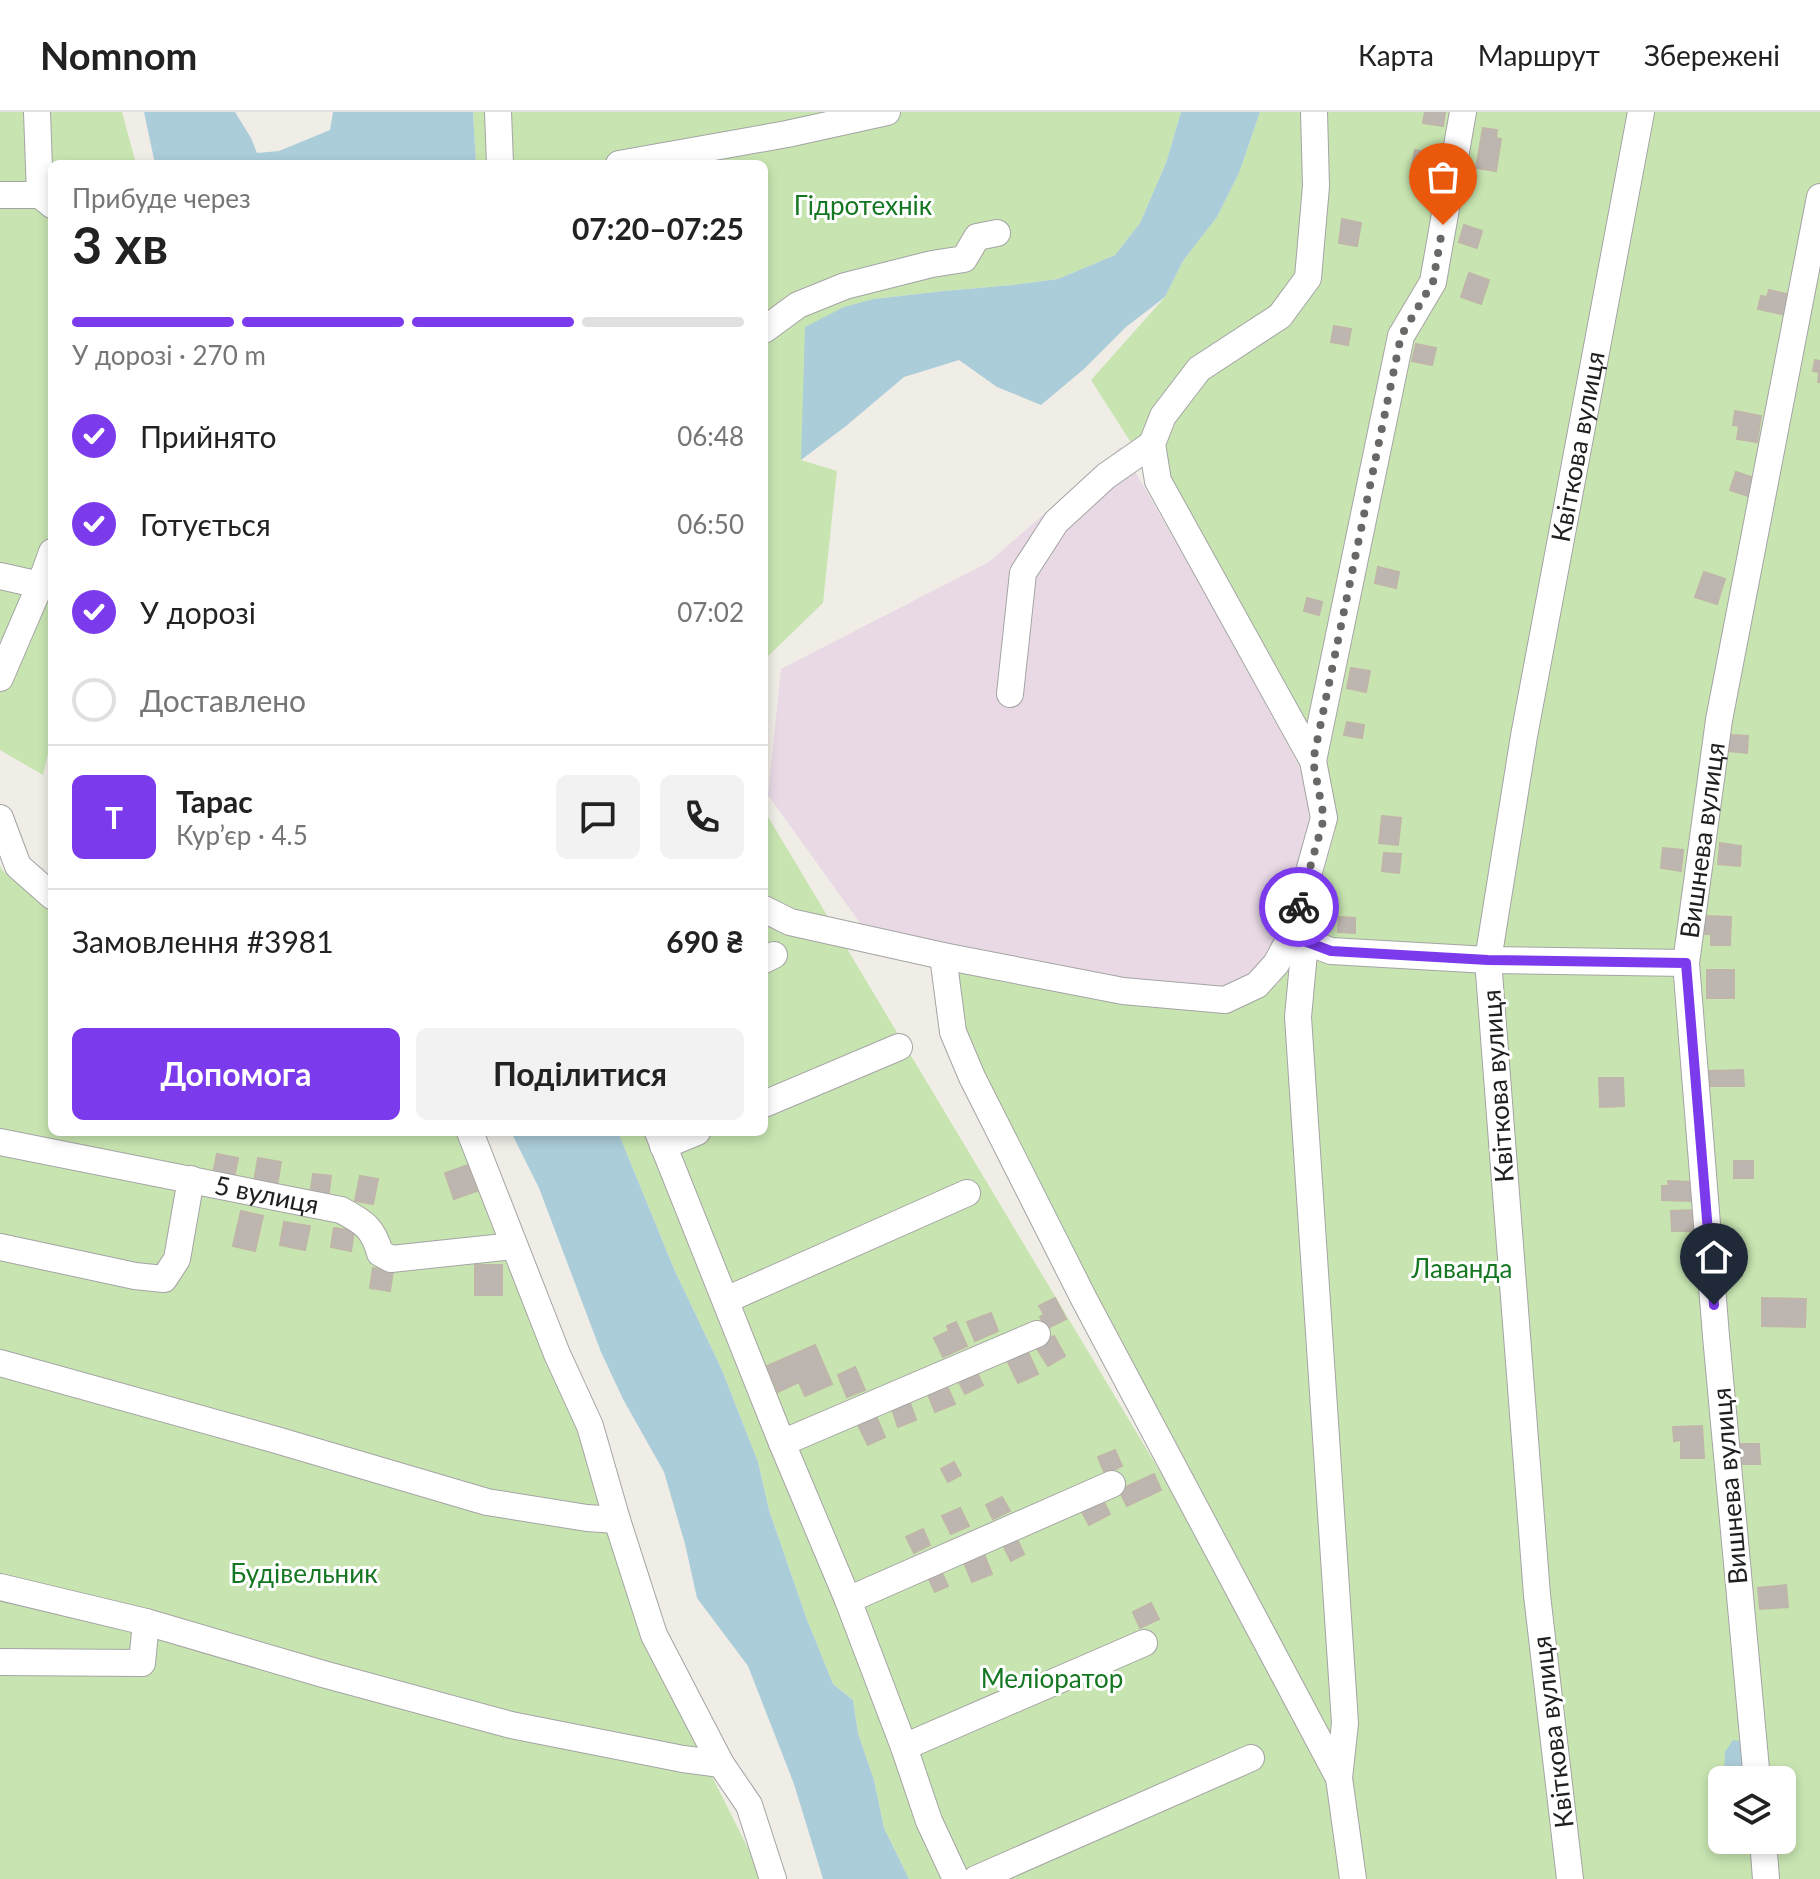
<!DOCTYPE html>
<html lang="uk">
<head>
<meta charset="utf-8">
<style>
  body { margin:0; font-family:Lato,sans-serif; background:#f2f2f2; color:#222; height:100vh; display:flex; flex-direction:column; font-size:30px; white-space:nowrap }
  * { box-sizing:border-box; margin:0 }
  p { font-size:26px; color:#767676 }
  .icon { flex:none; width:44px; height:44px; fill:none; stroke:currentColor; stroke-width:2; stroke-linecap:round; stroke-linejoin:round }
  .map { position:relative; flex:1; overflow:hidden }
  .details { position:absolute; left:48px; top:48px; width:720px; height:976px; display:flex; flex-direction:column; background:#fff; border-radius:12px; box-shadow:0 4px 12px #0003 }
  .details>* { flex:none }
  .buttons { position:absolute; left:1708px; top:1654px; display:grid; gap:16px }
  .buttons a { display:grid; place-items:center; width:88px; height:88px; border-radius:12px; background:#fff; box-shadow:0 4px 12px #0003; font-size:40px }
  .pin { position:absolute; display:grid; place-items:center; width:68px; height:68px; color:#fff; margin:-82px -34px; border-radius:50% 50% 50% 0; rotate:-45deg; box-shadow:0 0 8px #0007 }
  .pin .icon { rotate:45deg }
  .courier { position:absolute; display:grid; place-items:center; width:80px; height:80px; margin:-40px; border:6px solid #7c3aed; border-radius:50%; background:#fff; color:#222; box-shadow:0 2px 10px #0007 }
  .headline em { font-style:normal; font-weight:700 }
  .headline div { display:flex; flex-direction:column-reverse }
  .headline { display:flex; align-items:center; justify-content:space-between; height:136px; padding:0 24px }
  h1 { font-size:52px; font-weight:700; line-height:60px }
  .bar { display:grid; grid-template-columns:repeat(4,1fr); gap:12px 8px; align-content:center; height:96px; padding:0 24px }
  .bar i { height:10px; border-radius:6px; background:#e0e0e0 }
  .bar .selected { background:#7c3aed }
  .bar p { grid-column:span 4 }
  .line { display:flex; align-items:center; gap:20px; padding:0 24px; border-top:2px solid #e0e0e0 }
  .line div { flex:1 }
  .round { display:grid; place-items:center; flex:none; width:84px; height:84px; border-radius:12px; background:#f2f2f2 }
  ol { padding:0 24px; list-style:none }
  li { display:flex; align-items:center; gap:24px; height:88px }
  li p { margin-inline-start:auto }
  li .icon { padding:8px; border-radius:50%; background:#7c3aed; color:#fff; stroke-width:4 }
  li:last-child { color:#767676 }
  li i { width:44px; height:44px; border:4px solid #e0e0e0; border-radius:50% }
  .action { display:flex; gap:16px; margin-top:auto; padding:16px 24px }
  .action a { flex:1; height:92px; border-radius:12px; background:#7c3aed; color:#fff; font-size:32px; font-weight:700; line-height:92px; text-align:center }
  .action a+a { background:#f2f2f2; color:#222 }
  header { display:flex; align-items:center; gap:48px; box-sizing:border-box; height:112px; padding:0 40px; background:#fff; border-bottom:2px solid #e0e0e0 }
  header strong { font-size:38px }
  nav { display:flex; gap:44px; margin-inline-start:auto; font-size:28px }
  .map>svg:first-child { display:block }
  .industrial { fill:#e8d9e4 }
  .grass { fill:#c8e5b1; fill-rule:evenodd }
  .water { fill:#abccd9 }
  .building { fill:#bdb6b0; stroke:#c0b5aa; stroke-width:2 }
  .lines { fill:none; stroke-linecap:round; stroke-linejoin:round }
  .minor-casing { stroke:#a4a4a4; stroke-width:28 }
  .minor { stroke:#fff; stroke-width:26 }
  .done { stroke:#696866; stroke-width:8; stroke-dasharray:0 14.4 }
  .route { stroke:#7c3aed; stroke-width:10 }
  .labels { text-anchor:middle; stroke-width:6; stroke-linejoin:round; paint-order:stroke }
  .park-label { font-size:26px; fill:#157722; stroke:#fff }
  .street-label { font-size:26px; fill:#202020; stroke:#fff }
</style>
</head>
<body>
<header>
<strong>Nomnom</strong>
<nav><a>Карта</a><a>Маршрут</a><a>Збережені</a></nav>
</header>
<div class="map">
<svg width="1820" height="1767" viewBox="0 0 1820 1767">
  <rect width="100%" height="100%" fill="#f0ede7"/>
  <path class="industrial" d="M1121 335 1207 485 1308 670 1309 719 1281 817 1253 867 1227 877 1120 870 865 818 768 683 781 557 989 450Z"/>
  <g class="grass">
    <path d="M0 0H122L136 52H52V624L43 663 0 638V581L14 547 0 543Z"/>
    <path d="M473 0H1181L1166 51 1140 111 1115 143 1058 167 1013 173 944 179 874 187 801 348 837 359 823 491 764 548V52H476Z"/>
    <path d="M1260 0H1820V1767H909L884 1716 874 1668 858 1621 853 1588 833 1572 806 1505 769 1398 758 1350 722 1258 674 1157 618 1020H764V698L1344 1667 966 936 955 856 1001 869 1148 894 1237 897 1278 872 1311 806 1335 719 1325 657 1223 475 1091 268 1165 185 1183 149 1217 105 1239 61ZM1722 1668H1782V1728H1722Z"/>
    <path d="M0 753 2 758 52 801V1020H462L562 1269 646 1533 750 1740 762 1767H0Z"/>
  </g>
  <g class="water">
    <path d="M144 0H235L251 26 257 41 279 39 330 18 333 0H473L476 52H155Z"/>
    <path d="M1181 0H1260L1239 61 1217 105 1183 149 1165 185 1126 215 1084 257 1041 293 997 275 959 248 904 265 846 314 801 348 805 215 844 195 874 187 944 179 1013 173 1058 167 1115 143 1140 111 1166 51Z"/>
    <path d="M511 1020H618L674 1157 722 1258 758 1350 769 1398 806 1505 833 1572 853 1588 858 1621 874 1668 884 1716 909 1767H823L794 1672 748 1554 697 1486 685 1432 664 1360 623 1287 601 1240 539 1076Z"/>
    <path d="M1733 1628 1741 1629 1750 1668H1724L1725 1640Z"/>
  </g>
  <g class="building">
    <path d="M1425 0H1445L1443 14 1423 11Z"/>
    <path d="M1483 16 1497 18 1496 26 1501 27 1496 59 1476 56Z"/>
    <path d="M1415 38 1438 42 1435 57 1412 53Z"/>
    <path d="M1342 107 1361 111 1357 134 1339 131Z"/>
    <path d="M1464 113 1482 119 1477 136 1459 130Z"/>
    <path d="M1469 161 1489 168 1481 192 1461 185Z"/>
    <path d="M1769 178 1790 183 1786 203 1758 197 1761 184 1767 185Z"/>
    <path d="M1334 214 1351 217 1348 233 1331 230Z"/>
    <path d="M1416 232 1436 236 1432 253 1412 249Z"/>
    <path d="M1815 248 1820 249V270H1818L1819 260 1813 259Z"/>
    <path d="M1735 299 1761 304 1757 330 1737 327 1739 314 1733 313Z"/>
    <path d="M1736 360 1754 366 1748 384 1730 378Z"/>
    <path d="M1378 455 1399 460 1396 476 1375 471Z"/>
    <path d="M1704 460 1725 467 1717 492 1695 485Z"/>
    <path d="M1307 486 1322 490 1319 503 1304 499Z"/>
    <path d="M1351 556 1370 559 1366 580 1347 576Z"/>
    <path d="M1347 610 1364 613 1362 626 1344 623Z"/>
    <path d="M1730 623 1748 624 1747 641 1729 639Z"/>
    <path d="M1382 704 1401 706 1398 733 1379 731Z"/>
    <path d="M1720 731 1741 734 1740 754 1718 752Z"/>
    <path d="M1663 736 1683 738 1681 759 1661 756Z"/>
    <path d="M1384 741 1401 742 1399 761 1382 759Z"/>
    <path d="M1705 804 1731 805 1730 833H1711V822H1704Z"/>
    <path d="M1339 805 1355 806V821L1338 820Z"/>
    <rect x="1707" y="858" width="27" height="28"/>
    <path d="M1743 958 1744 974H1710L1709 959Z"/>
    <path d="M1599 966H1623L1624 994 1600 995Z"/>
    <path d="M217 1042 238 1046 234 1066 213 1062Z"/>
    <path d="M258 1046 281 1050 277 1074 254 1070Z"/>
    <rect x="1734" y="1049" width="19" height="17"/>
    <path d="M468 1053 477 1079 454 1087 445 1061Z"/>
    <path d="M313 1062 331 1064 328 1088 310 1085Z"/>
    <path d="M360 1064 378 1067 373 1092 355 1089Z"/>
    <path d="M1668 1069 1693 1070 1692 1089 1662 1088V1074H1669Z"/>
    <path d="M1695 1098 1696 1119H1672L1671 1099Z"/>
    <path d="M241 1099 263 1104 255 1139 233 1134Z"/>
    <path d="M284 1110 310 1114 305 1138 280 1133Z"/>
    <path d="M334 1116 354 1119 351 1139 331 1135Z"/>
    <rect x="475" y="1153" width="27" height="30"/>
    <path d="M373 1156 393 1159 390 1179 370 1176Z"/>
    <path d="M1055 1186 1066 1207 1046 1217 1040 1205 1044 1202 1039 1194Z"/>
    <path d="M1762 1186 1806 1187 1805 1215 1762 1214Z"/>
    <path d="M991 1201 998 1219 975 1229 967 1210Z"/>
    <path d="M956 1210 967 1234 943 1245 934 1226 949 1219 947 1214Z"/>
    <path d="M1054 1224 1065 1244 1048 1254 1036 1235Z"/>
    <path d="M815 1233 832 1272 805 1284 799 1270 778 1280 767 1254Z"/>
    <path d="M1027 1238 1038 1262 1018 1271 1007 1248Z"/>
    <path d="M855 1255 865 1278 847 1285 838 1263Z"/>
    <path d="M974 1255 983 1273 965 1282 956 1264Z"/>
    <path d="M947 1274 955 1292 935 1300 928 1282Z"/>
    <path d="M910 1291 916 1308 898 1315 892 1297Z"/>
    <path d="M876 1304 885 1325 868 1333 858 1313Z"/>
    <path d="M1702 1314 1704 1346H1681V1328L1674 1329 1673 1315Z"/>
    <path d="M1741 1332H1759L1760 1352H1741Z"/>
    <path d="M1115 1338 1122 1354 1105 1362 1098 1345Z"/>
    <path d="M954 1350 961 1363 948 1370 941 1357Z"/>
    <path d="M1154 1362 1161 1378 1127 1394 1119 1378Z"/>
    <path d="M1002 1385 1010 1399 993 1407 986 1393Z"/>
    <path d="M1101 1385 1110 1402 1089 1413 1080 1396Z"/>
    <path d="M960 1396 969 1414 951 1422 942 1404Z"/>
    <path d="M923 1417 930 1433 914 1441 906 1425Z"/>
    <path d="M1016 1425 1024 1442 1011 1449 1002 1431Z"/>
    <path d="M984 1442 992 1462 972 1470 964 1450Z"/>
    <path d="M940 1457 948 1474 935 1480 927 1463Z"/>
    <path d="M1786 1473 1788 1495 1760 1497 1758 1476Z"/>
    <path d="M1151 1491 1159 1507 1140 1516 1133 1500Z"/>
  </g>
  <g class="lines">
    <g class="minor-casing">
      <g id="minor">
        <path d="M37 0 40 83"/>
        <path d="M498 0 500 52"/>
        <path d="M619 52 787 22 887 0"/>
        <path d="M0 83H40L52 93"/>
        <path d="M764 218 798 193 845 174 932 152 964 147 977 125 997 121"/>
        <path d="M0 464 40 473"/>
        <path d="M0 566 40 473 52 440"/>
        <path d="M1010 582 1023 461 1056 410 1106 364 1152 332"/>
        <path d="M1313 649 1401 224 1433 170 1463 0"/>
        <path d="M0 706 18 754 52 784"/>
        <path d="M764 797 790 810 943 844 1123 879 1225 888 1257 873 1276 852 1291 824 1324 706 1313 649 1158 369 1152 332 1163 304 1199 257 1280 204 1308 166 1316 74 1314 0"/>
        <path d="M1291 824 1331 839 1488 848 1686 851"/>
        <path d="M1305 830 1298 905 1345 1611 1339 1666"/>
        <path d="M943 844 953 920 972 965 1084 1187 1339 1666 1353 1767"/>
        <path d="M764 848 774 843"/>
        <path d="M764 992 899 935"/>
        <path d="M470 1020 557 1242 590 1314 617 1408 654 1523 721 1652 749 1693 773 1767"/>
        <path d="M658 1020 782 1331 848 1488 904 1635 929 1709 956 1767"/>
        <path id="s1" d="M0 1030 341 1098C363 1110 373 1115 380 1141L391 1147 514 1134"/>
        <path d="M663 1034 697 1020"/>
        <path d="M0 1135 135 1164 164 1167 177 1147 191 1067"/>
        <path d="M726 1188 967 1081"/>
        <path d="M0 1251 273 1327 487 1390 587 1406 617 1408"/>
        <path d="M782 1331 1037 1222"/>
        <path d="M0 1475 146 1510 323 1562 511 1613 683 1647 721 1652"/>
        <path d="M848 1488 1112 1372"/>
        <path d="M0 1550 142 1551 146 1510"/>
        <path d="M904 1635 1144 1531"/>
        <path id="s2" d="M1757 1668 1716 1224 1686 851 1719 608 1820 85"/>
        <path d="M1763 1728 1766 1767"/>
        <path d="M976 1767 1251 1646"/>
        <path id="s3" d="M1570 1767 1537 1483 1488 848 1524 624 1641 0"/>
      </g>
    </g>
    <use href="#minor" class="minor"/>
  </g>
  <g class="lines">
    <path class="done" d="M1299 795 1324 706 1313 649 1401 224 1433 170 1443 113"/>
    <path class="route" d="M1299 795 1291 824 1331 839 1488 848 1686 851 1714 1193"/>
  </g>
  <g class="labels">
    <g class="park-label">
      <text x="863" y="103">Гідротехнік</text>
      <text x="1462" y="1166">Лаванда</text>
      <text x="304" y="1471">Будівельник</text>
      <text x="1052" y="1576">Меліоратор</text>
    </g>
    <g class="street-label">
      <text dy="9" stroke="none"><textPath href="#s3" startOffset="1444">Квіткова вулиця</textPath></text>
      <text dy="9" stroke="none"><textPath href="#s2" startOffset="944">Вишнева вулиця</textPath></text>
      <text transform="translate(1498 974) rotate(-94)" y="9">Квіткова вулиця</text>
      <text dy="9" stroke="none"><textPath href="#s1" startOffset="272">5 вулиця</textPath></text>
      <text transform="translate(1730 1374) rotate(-95)" y="9">Вишнева вулиця</text>
      <text transform="translate(1553 1620) rotate(-97)" y="9">Квіткова вулиця</text>
    </g>
  </g>
</svg>
<div class="buttons">
<a><svg class="icon" aria-label="layers" viewBox="0 0 24 24"><path d="M12 4l9 5-9 5-9-5zM3 14l9 5 9-5"/></svg></a>
</div>
<div class="pin" style="left:1443px;top:113px;background:#ea580c"><svg class="icon" aria-label="bag" viewBox="0 0 24 24"><path d="M5 8h14l-1 12H6zM9 8a3 3 0 0 1 6 0"/></svg></div>
<div class="pin" style="left:1714px;top:1193px;background:#1f2937"><svg class="icon" aria-label="home" viewBox="0 0 24 24"><path d="M3 11l9-7 9 7M6 9v11h12V9"/></svg></div>
<div class="courier" style="left:1299px;top:795px"><svg class="icon" aria-label="bike" viewBox="0 0 24 24"><circle cx="6" cy="16" r="4"/><circle cx="18" cy="16" r="4"/><path d="M6 16l4-8h5l3 8M10 8l3 8H6M13 5h3"/></svg></div>
<section class="details">
<div class="headline"><div><h1>3 хв</h1><p>Прибуде через</p></div><em>07:20–07:25</em></div>
<div class="bar"><i class="selected"></i><i class="selected"></i><i class="selected"></i><i></i><p>У дорозі · 270 m</p></div>
<ol>
<li><svg class="icon" aria-label="check" viewBox="0 0 24 24"><path d="M5 12l5 5 9-10"/></svg>Прийнято<p>06:48</p></li>
<li><svg class="icon" aria-label="check" viewBox="0 0 24 24"><path d="M5 12l5 5 9-10"/></svg>Готується<p>06:50</p></li>
<li><svg class="icon" aria-label="check" viewBox="0 0 24 24"><path d="M5 12l5 5 9-10"/></svg>У дорозі<p>07:02</p></li>
<li><i></i>Доставлено</li>
</ol>
<div class="line" style="height:144px"><b class="round" style="background:#7c3aed;color:#fff">Т</b><div><b>Тарас</b><p>Кур’єр · 4.5</p></div><a class="round"><svg class="icon" aria-label="chat" viewBox="0 0 24 24"><path d="M4 5h16v11H9l-5 4z"/></svg></a><a class="round"><svg class="icon" aria-label="phone" viewBox="0 0 24 24"><path d="M5 4h4l2 5-3 2q2 4 5 5l2-3 5 2v4C11 20 4 13 5 4z"/></svg></a></div>
<div class="line" style="height:104px"><div>Замовлення #3981</div><b>690 ₴</b></div>
<div class="action"><a>Допомога</a><a>Поділитися</a></div>
</section>
</div>
</body>
</html>
